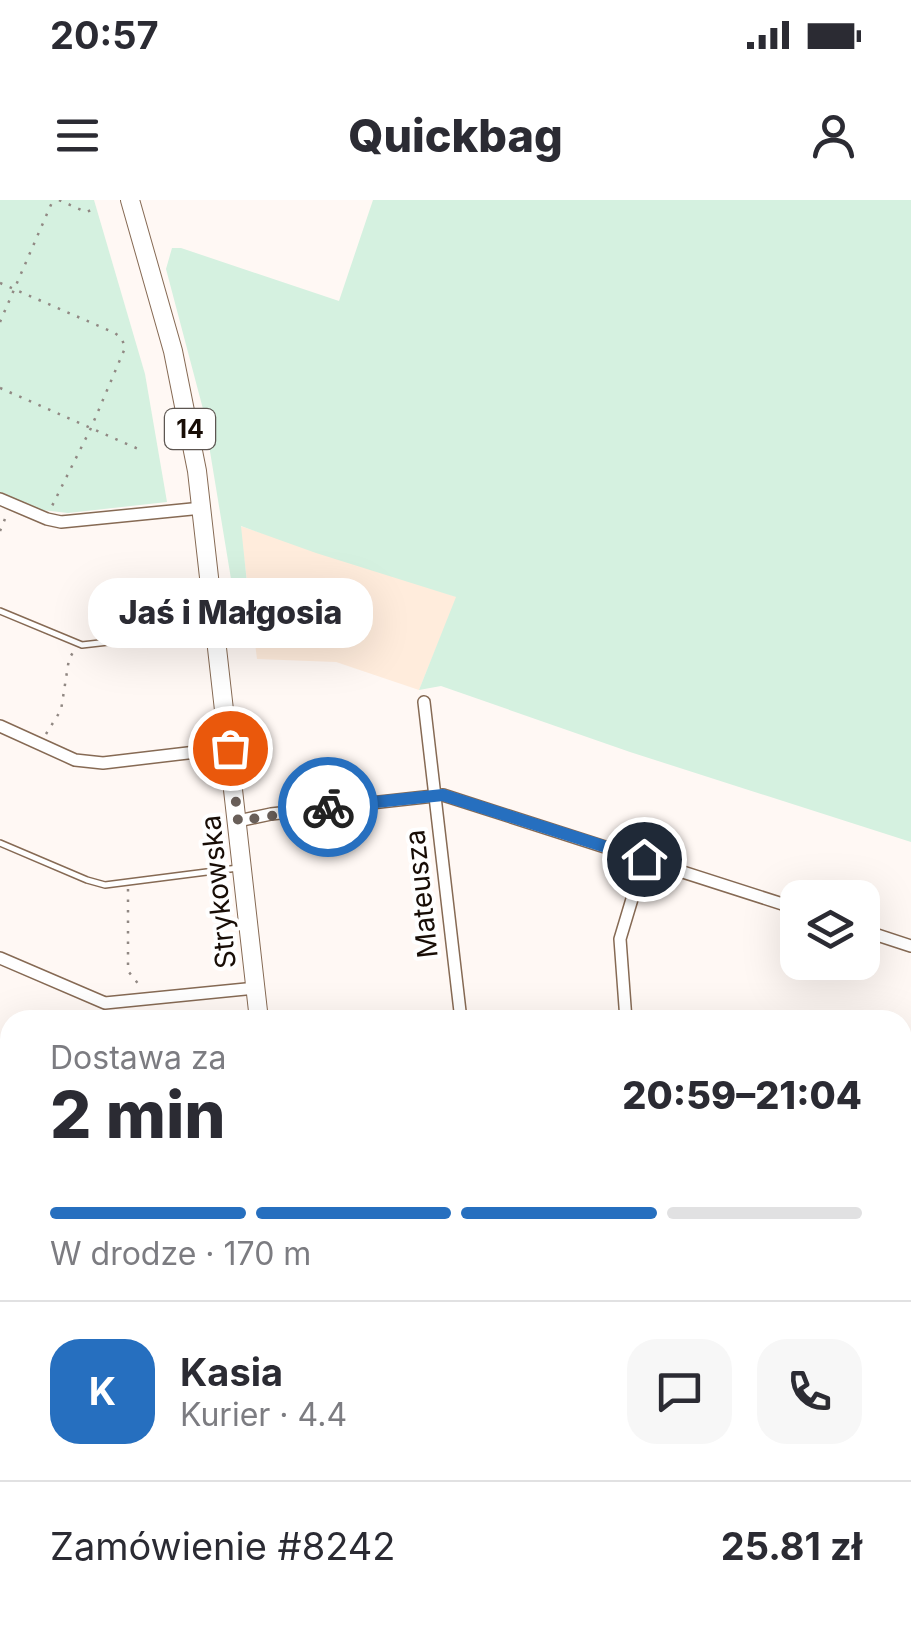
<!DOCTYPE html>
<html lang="pl">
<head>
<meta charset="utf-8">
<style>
  body { margin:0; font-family:Inter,sans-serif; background:#f7f7f7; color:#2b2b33; height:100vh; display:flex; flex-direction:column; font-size:38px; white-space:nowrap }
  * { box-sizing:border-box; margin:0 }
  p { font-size:32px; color:#7c7c81 }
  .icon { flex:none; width:55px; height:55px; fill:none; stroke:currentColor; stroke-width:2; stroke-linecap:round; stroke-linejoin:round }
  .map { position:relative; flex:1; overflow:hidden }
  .side { position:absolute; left:0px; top:810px; width:912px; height:620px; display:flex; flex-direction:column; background:#fff; border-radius:30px 30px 0 0; box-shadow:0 10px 40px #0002 }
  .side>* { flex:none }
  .fabs { position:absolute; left:780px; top:680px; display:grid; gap:20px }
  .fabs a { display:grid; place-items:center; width:100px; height:100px; border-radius:20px; background:#fff; box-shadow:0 10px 40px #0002; font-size:50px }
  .pin { position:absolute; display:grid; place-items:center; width:85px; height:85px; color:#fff; margin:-42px; border:5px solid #fff; border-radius:50%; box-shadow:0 2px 10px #0007 }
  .courier { position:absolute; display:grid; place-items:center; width:100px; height:100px; margin:-50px; border:8px solid #266fbf; border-radius:50%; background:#fff; color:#222; box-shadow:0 2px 12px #0007 }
  .bubble { position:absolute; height:70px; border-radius:30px; background:#fff; box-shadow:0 10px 40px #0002; font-size:32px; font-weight:800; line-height:70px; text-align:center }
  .head em { font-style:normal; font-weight:800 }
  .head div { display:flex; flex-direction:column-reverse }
  .head { display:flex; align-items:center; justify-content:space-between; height:170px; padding:0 50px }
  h1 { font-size:65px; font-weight:800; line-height:75px }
  .bar { display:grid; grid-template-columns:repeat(4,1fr); gap:15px 10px; align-content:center; height:120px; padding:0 50px }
  .bar i { height:12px; border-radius:8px; background:#e1e1e2 }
  .bar .on { background:#266fbf }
  .bar p { grid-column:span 4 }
  .line { display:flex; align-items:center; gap:25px; padding:0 50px; border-top:2px solid #e1e1e2 }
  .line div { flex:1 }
  .round { display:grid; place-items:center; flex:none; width:105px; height:105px; border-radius:30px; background:#f7f7f7 }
  .status { display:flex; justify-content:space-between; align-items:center; height:70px; padding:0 50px; background:#fff; direction:ltr }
  .status svg { height:28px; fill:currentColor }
  header { display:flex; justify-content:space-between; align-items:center; height:130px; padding:0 50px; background:#fff; font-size:45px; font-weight:800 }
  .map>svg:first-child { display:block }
  .industrial { fill:#ffecdc }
  .green { fill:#d5f1e0 }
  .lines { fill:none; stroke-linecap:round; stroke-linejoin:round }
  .service-casing { stroke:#866a54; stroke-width:8 }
  .minor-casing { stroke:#866a54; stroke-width:14 }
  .tertiary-casing { stroke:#866a54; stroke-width:16 }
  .primary-casing { stroke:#866a54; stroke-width:20 }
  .path { stroke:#918883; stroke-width:2.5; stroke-dasharray:2.5 8; stroke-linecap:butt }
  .service { stroke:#fff; stroke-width:5 }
  .minor { stroke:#fff; stroke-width:11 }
  .tertiary { stroke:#fff; stroke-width:14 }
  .primary { stroke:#fff; stroke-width:18 }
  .rail { stroke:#5e544e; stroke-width:4; stroke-dasharray:20 10; stroke-linecap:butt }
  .done { stroke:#695f59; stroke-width:10; stroke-dasharray:0 18 }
  .route { stroke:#266fbf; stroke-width:12 }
  .labels { text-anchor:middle; stroke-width:8; stroke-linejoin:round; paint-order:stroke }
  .shield { fill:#fff; stroke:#5d5651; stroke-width:2.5 }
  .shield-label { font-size:25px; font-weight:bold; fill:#180d06 }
  .street-label { font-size:28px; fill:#180d06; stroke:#fff }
</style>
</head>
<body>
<div class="status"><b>20:57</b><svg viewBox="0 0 49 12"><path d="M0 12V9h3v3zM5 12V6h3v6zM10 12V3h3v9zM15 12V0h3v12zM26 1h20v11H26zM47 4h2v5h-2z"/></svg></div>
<header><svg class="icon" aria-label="menu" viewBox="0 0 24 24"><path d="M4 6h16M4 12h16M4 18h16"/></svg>Quickbag<svg class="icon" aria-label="person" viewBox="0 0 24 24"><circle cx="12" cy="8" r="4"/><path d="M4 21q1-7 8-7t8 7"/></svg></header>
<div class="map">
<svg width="911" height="1430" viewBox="0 0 911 1430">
  <rect width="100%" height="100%" fill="#fff8f4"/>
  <g class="industrial">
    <path d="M240 326 457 397 419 490 336 462 257 459Z"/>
    <path d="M10 1271V1375L0 1356V1276Z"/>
  </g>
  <g class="green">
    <path d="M0 0H94L145 174 167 302 68 313 42 310 0 292Z"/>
    <path d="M373 0H911V642L630 552 441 486 419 490 456 397 316 353 241 326 249 402 233 391 203 209 166 69 172 48H181L339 101Z"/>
    <path d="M0 877 10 882V976L0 971Z"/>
    <path d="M26 1420H128L108 1430H5Z"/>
  </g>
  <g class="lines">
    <g class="service-casing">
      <g id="service">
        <path d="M0 411 82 445 178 434"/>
        <path d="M0 643 87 680 105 685 238 668"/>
        <path d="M0 873 10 877"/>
        <path d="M533 1420 539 1430"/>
        <path d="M859 1420 884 1430"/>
        <path d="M822 1430 827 1420"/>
      </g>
    </g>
    <g class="minor-casing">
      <g id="minor">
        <path d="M0 299 47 319 61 322 202 308"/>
        <path d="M424 502 461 820"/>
        <path d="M0 526 75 560 103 563 230 548"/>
        <path d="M238 621 271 614 443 595 798 709"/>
        <path d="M862 730 911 746"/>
        <path d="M0 758 105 803 256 788"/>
        <path d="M626 820 620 739 644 659"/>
        <path d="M902 876 911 872"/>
        <path d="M0 1132 10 1143"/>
        <path d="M0 1264 10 1259"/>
        <path d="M902 1274 911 1270"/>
        <path d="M902 1388 911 1391"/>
        <path d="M0 1423 10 1419"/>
        <path d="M594 1430 615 1420"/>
      </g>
    </g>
    <g class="tertiary-casing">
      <path id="tertiary" d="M0 994 10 998"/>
    </g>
    <g class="primary-casing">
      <g id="primary">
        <path d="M130 0 173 151 197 271 259 820"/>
        <path d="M421 1420 431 1430"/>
        <path d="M471 1420 483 1430"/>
        <path d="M283 1430 302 1420"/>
        <path d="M333 1430 352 1420"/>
      </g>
    </g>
    <g class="path">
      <path d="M59 0 86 12 97 8"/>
      <path d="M0 83 115 133 122 139 125 148 91 228 52 306"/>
      <path d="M0 122 53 0"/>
      <path d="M0 188 143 251"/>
      <path d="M0 331 7 314"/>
      <path d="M46 534 61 510 69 459 75 449"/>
      <path d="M128 689V771L140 786"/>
      <path d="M0 961 10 966"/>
      <path d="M0 1011 10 1015"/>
      <path d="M902 1050 911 1045"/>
      <path d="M120 1430 140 1420"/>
      <path d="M172 1430 192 1420"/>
    </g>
    <use href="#service" class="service"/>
    <use href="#minor" class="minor"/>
    <use href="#tertiary" class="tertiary"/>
    <use href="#primary" class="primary"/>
    <g class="rail">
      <path d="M902 1058 911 1054"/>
      <path d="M156 1430 176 1420"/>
    </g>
  </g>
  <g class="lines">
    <path class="done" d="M230 548 238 621 328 607"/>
    <path class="route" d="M328 607 443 595 644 659"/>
  </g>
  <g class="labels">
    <rect class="shield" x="165" y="209" width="50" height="40" rx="8"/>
    <g class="shield-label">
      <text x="190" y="238">14</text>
    </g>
    <g class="street-label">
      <text transform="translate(218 692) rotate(-96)" y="10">Strykowska</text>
      <text transform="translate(421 694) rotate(-96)" y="10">Mateusza</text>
    </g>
  </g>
</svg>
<div class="fabs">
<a><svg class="icon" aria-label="layers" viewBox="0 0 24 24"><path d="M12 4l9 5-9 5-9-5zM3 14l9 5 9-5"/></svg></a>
</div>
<div class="pin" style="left:230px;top:548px;background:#ea580c"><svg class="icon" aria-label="bag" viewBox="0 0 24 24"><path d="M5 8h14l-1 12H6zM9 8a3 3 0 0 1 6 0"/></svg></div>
<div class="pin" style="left:644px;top:659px;background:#1f2937"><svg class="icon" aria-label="home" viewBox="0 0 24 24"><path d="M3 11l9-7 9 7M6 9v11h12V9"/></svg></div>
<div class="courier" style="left:328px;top:607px"><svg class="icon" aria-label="bike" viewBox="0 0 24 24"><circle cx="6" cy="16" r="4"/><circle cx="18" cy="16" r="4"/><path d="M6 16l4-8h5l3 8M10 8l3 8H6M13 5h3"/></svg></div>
<div class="bubble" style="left:88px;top:378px;width:285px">Jaś i Małgosia</div>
<section class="side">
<div class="head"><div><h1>2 min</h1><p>Dostawa za</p></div><em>20:59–21:04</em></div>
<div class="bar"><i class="on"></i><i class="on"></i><i class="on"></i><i></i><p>W drodze · 170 m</p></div>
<div class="line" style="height:180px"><b class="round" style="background:#266fbf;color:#fff">K</b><div><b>Kasia</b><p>Kurier · 4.4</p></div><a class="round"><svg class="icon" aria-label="chat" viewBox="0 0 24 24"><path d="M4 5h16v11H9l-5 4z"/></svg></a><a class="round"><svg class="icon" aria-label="phone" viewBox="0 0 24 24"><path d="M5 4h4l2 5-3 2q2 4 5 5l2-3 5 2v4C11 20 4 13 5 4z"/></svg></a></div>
<div class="line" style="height:130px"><div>Zamówienie #8242</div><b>25.81 zł</b></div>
</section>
</div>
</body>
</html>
